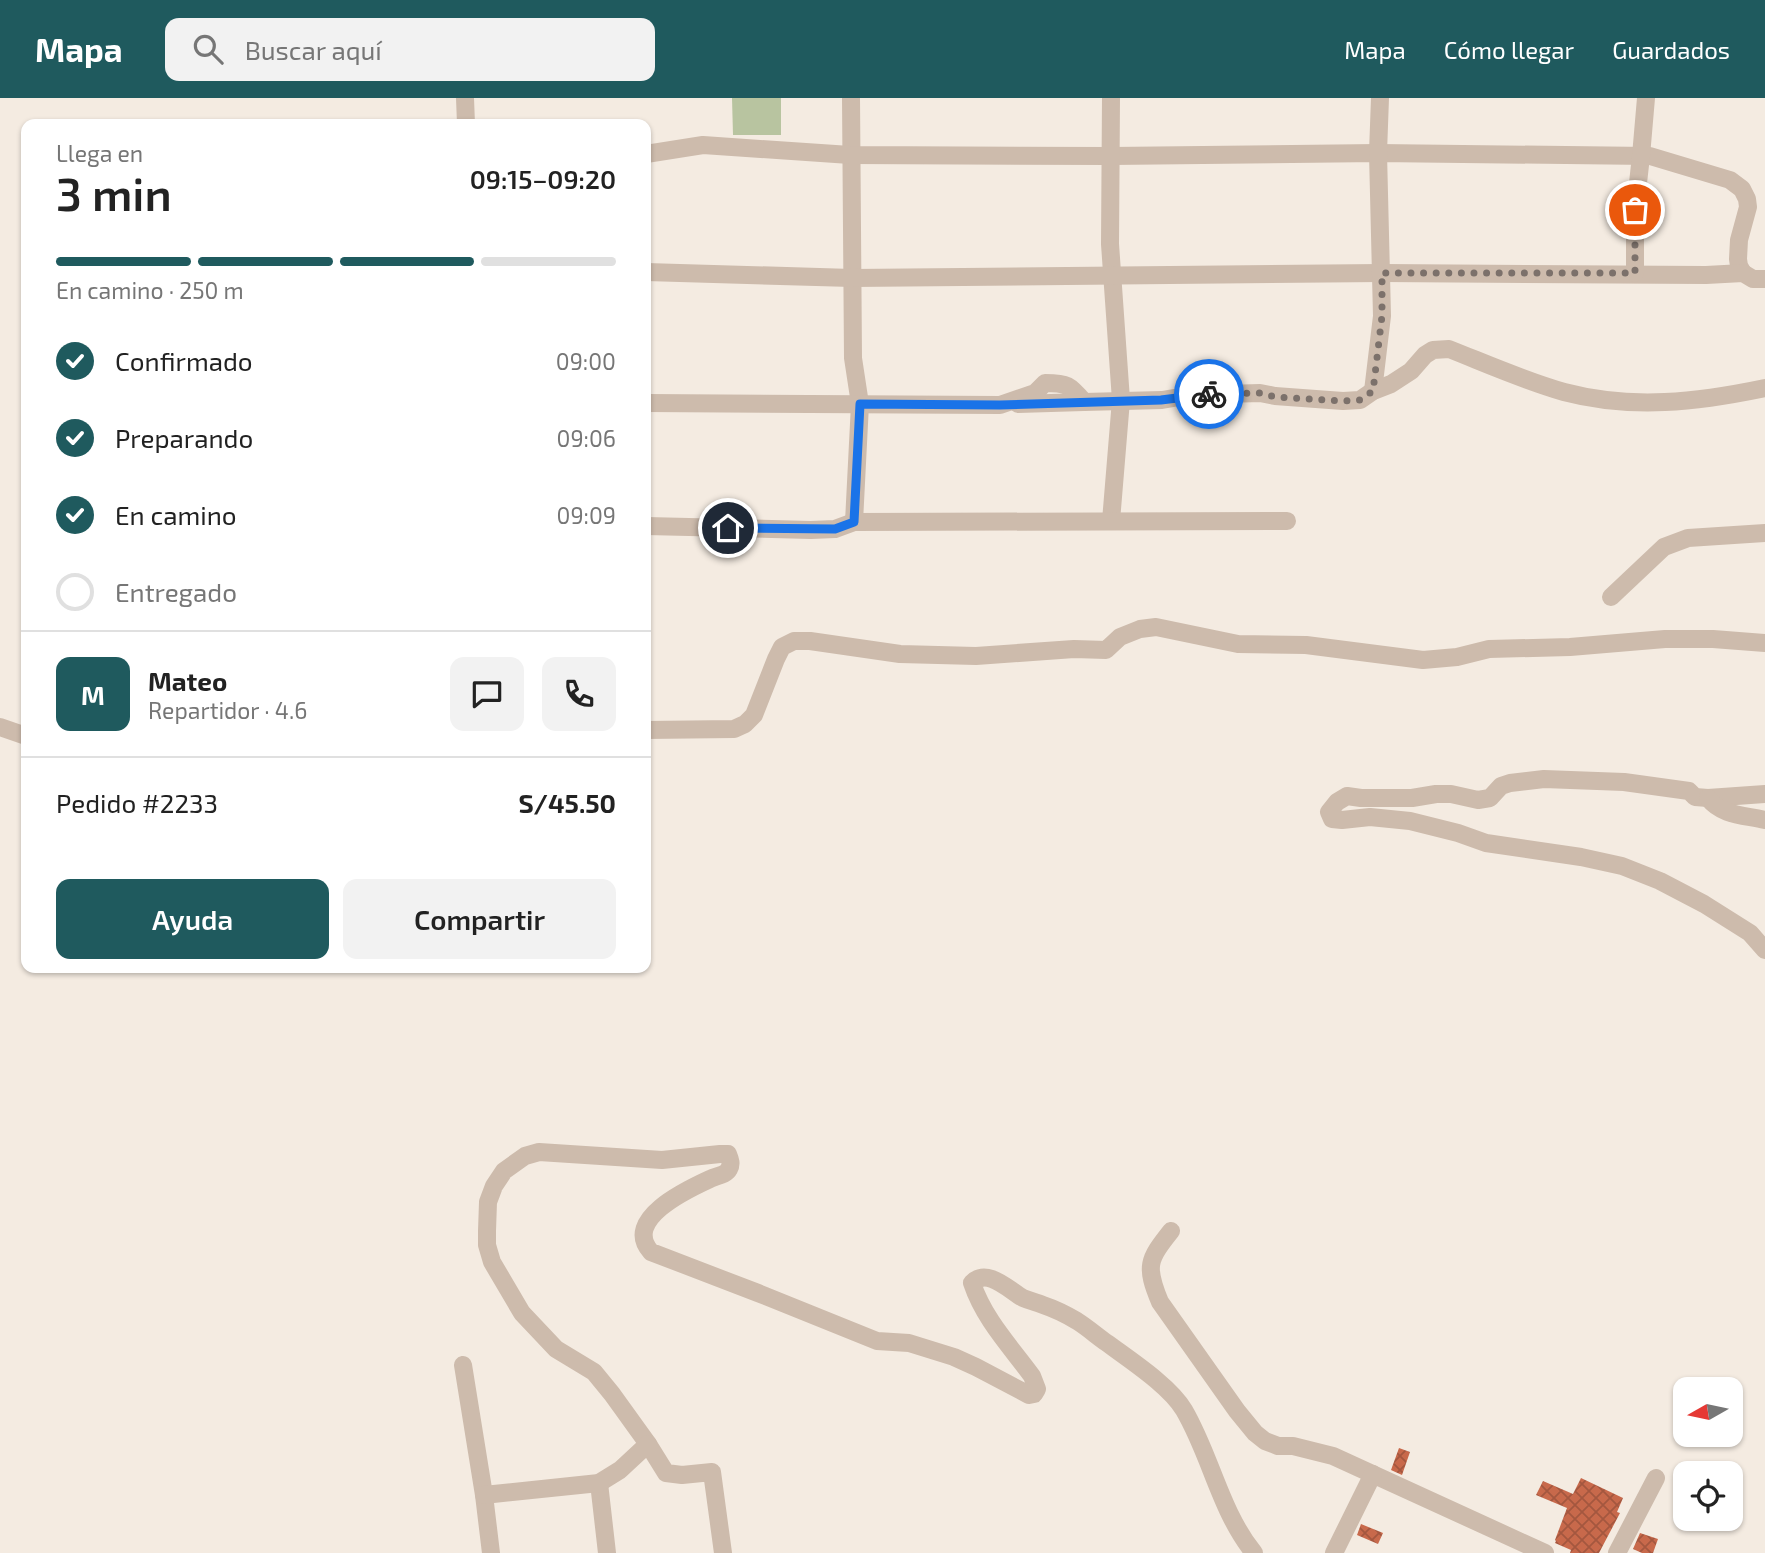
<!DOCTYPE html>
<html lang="es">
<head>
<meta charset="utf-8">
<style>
  body { margin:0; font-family:"Exo 2",sans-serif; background:#f2f2f2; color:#222; height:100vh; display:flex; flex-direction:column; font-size:26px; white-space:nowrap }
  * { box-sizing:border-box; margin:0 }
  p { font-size:23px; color:#767676 }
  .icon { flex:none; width:38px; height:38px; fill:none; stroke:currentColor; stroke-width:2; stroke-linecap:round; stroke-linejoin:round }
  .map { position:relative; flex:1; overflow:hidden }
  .panel { position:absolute; left:21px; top:21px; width:630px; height:854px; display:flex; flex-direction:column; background:#fff; border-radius:14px; box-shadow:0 2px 5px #0004 }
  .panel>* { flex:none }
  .needle { width:46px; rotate:261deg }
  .fabs { position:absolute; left:1673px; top:1279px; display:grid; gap:14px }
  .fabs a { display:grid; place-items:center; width:70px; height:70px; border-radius:14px; background:#fff; box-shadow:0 2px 5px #0004; font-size:35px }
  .pin { position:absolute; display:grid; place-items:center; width:60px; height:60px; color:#fff; margin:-30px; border:4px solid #fff; border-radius:50%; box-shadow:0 2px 7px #0007 }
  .courier { position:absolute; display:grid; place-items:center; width:70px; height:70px; margin:-35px; border:5px solid #1a73e8; border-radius:50%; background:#fff; color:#222; box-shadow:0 2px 9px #0007 }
  .summary em { font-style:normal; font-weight:600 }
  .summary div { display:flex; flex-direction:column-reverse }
  .summary { display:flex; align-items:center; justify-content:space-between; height:119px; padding:0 35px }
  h1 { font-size:46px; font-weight:600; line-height:52px }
  .bar { display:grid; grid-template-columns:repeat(4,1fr); gap:10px 7px; align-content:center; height:84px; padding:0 35px }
  .bar i { height:9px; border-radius:5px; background:#e0e0e0 }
  .bar .current { background:#1f5a5e }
  .bar p { grid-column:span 4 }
  .line { display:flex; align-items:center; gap:18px; padding:0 35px; border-top:2px solid #e0e0e0 }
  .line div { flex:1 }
  .round { display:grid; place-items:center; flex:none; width:74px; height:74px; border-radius:14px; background:#f2f2f2 }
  ol { padding:0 35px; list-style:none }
  li { display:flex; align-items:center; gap:21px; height:77px }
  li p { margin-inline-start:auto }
  li .icon { padding:7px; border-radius:50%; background:#1f5a5e; color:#fff; stroke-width:4 }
  li:last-child { color:#767676 }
  li i { width:38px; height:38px; border:4px solid #e0e0e0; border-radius:50% }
  .button { display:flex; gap:14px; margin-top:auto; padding:14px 35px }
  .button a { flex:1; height:80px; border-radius:14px; background:#1f5a5e; color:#fff; font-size:28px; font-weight:600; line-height:80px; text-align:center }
  .button a+a { background:#f2f2f2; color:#222 }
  header { display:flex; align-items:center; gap:42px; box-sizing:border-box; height:98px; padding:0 35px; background:#1f5a5e; color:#fff }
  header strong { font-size:33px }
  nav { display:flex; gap:38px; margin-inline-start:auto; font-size:24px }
  .search { width:490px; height:63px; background:#f2f2f2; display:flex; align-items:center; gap:18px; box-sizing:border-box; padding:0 24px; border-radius:14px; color:#767676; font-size:26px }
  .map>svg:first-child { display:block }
  .pitch { fill:#b8c4a0 }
  .building { fill:url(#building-cross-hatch) }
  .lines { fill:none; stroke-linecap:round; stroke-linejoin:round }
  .minor { stroke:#cdbbac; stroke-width:18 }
  .done { stroke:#7c716b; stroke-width:7; stroke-dasharray:0 12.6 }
  .route { stroke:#1a73e8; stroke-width:9 }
</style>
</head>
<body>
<header>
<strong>Mapa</strong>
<div class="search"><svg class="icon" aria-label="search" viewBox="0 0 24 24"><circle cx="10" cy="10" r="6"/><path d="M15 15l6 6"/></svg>Buscar aquí</div>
<nav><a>Mapa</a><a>Cómo llegar</a><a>Guardados</a></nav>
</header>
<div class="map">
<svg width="1765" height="1455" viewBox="0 0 1765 1455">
  <defs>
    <pattern id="building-cross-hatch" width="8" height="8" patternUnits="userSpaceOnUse" patternTransform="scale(1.75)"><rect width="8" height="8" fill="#c8694b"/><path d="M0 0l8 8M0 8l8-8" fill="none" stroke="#a4573f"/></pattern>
  </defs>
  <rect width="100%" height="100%" fill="#f4ebe1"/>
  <path class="pitch" d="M732 0H781V37H733Z"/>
  <g class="building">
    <path d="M1399 1350 1410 1354 1402 1377 1391 1372Z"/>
    <path d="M1581 1380 1623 1400 1617 1414 1620 1415 1599 1455H1570L1571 1452 1555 1445 1556 1443 1555 1442 1567 1410 1536 1397 1543 1383 1573 1396Z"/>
    <path d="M1361 1426 1383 1435 1378 1446 1357 1437Z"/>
    <path d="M1640 1435 1658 1441 1653 1455H1642L1633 1451Z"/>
  </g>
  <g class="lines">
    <g class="minor">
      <path d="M465 0 466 26"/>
      <path d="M851 0 853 260 860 306 854 424"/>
      <path d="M1111 0 1110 146 1121 302 1111 423"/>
      <path d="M646 56 703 47 850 57 1111 58 1378 55 1650 58 1730 82 1742 91 1747 101 1748 109 1739 142 1738 161 1739 168 1743 175"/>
      <path d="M646 174 852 180 1382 175 1706 177 1743 175 1753 181H1765"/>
      <path d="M1635 175V112L1641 58 1646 0"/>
      <path d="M1373 293 1382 218 1378 55 1380 0"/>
      <path d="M646 305 1000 307 1035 295 1045 285C1067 285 1070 287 1084 304L1162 302 1191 297 1260 295 1275 298 1343 303 1360 302 1373 293 1391 286 1411 273 1425 257 1433 252 1449 251C1487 266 1525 283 1564 294 1632 312 1698 304 1765 290"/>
      <path d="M1018 306 1084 304"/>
      <path d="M646 428 811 432 835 431 854 424 1287 423"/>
      <path d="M1611 499 1664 449 1688 440 1765 435"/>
      <path d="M0 629 26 638"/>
      <path d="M646 632 734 631 745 626 754 617 776 561 782 549 794 543H810L900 556 976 558 1074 551 1106 552 1120 539 1140 531 1156 529 1238 546 1306 547 1423 562 1457 559 1489 551 1570 549 1665 541H1713L1765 545"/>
      <path d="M1765 696 1708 700 1695 699 1689 693 1624 684 1544 681 1510 685 1501 688 1490 700 1478 702 1451 696H1436L1412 700H1361L1347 698 1337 704 1329 714 1332 721 1342 722 1370 719 1410 723 1458 735 1486 745 1581 759 1622 768 1660 783 1704 806 1750 835 1765 852"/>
      <path d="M1708 700C1722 718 1744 717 1765 722"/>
      <path d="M1171 1133C1148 1162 1145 1168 1160 1204L1237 1313 1255 1335 1265 1343 1278 1348H1293L1333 1358 1545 1455"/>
      <path d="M463 1267 484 1397 491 1455"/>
      <path d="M648 1346 612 1296 594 1274 556 1251 522 1215 492 1164 487 1147V1133L488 1104 494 1088 504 1073 525 1058 539 1054 662 1062 720 1056H728C730 1061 732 1066 729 1071 726 1077 716 1078 710 1081 686 1092 622 1122 651 1154L758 1195 877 1243 909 1245 954 1259 976 1269 1029 1297 1034 1296 1037 1291 1032 1278C1010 1248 984 1221 972 1185 987 1169 1009 1192 1023 1200 1030 1203 1037 1204 1043 1207 1055 1211 1067 1217 1077 1223 1088 1230 1097 1238 1107 1245 1130 1262 1170 1288 1184 1312 1211 1358 1220 1413 1254 1455"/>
      <path d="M599 1385 607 1455"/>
      <path d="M484 1397 599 1385 620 1372 648 1346 666 1375 682 1377 712 1374 723 1455"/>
      <path d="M1334 1455 1373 1376"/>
      <path d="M1617 1455 1656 1380"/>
    </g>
  </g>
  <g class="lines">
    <path class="done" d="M1209 296 1260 295 1275 299 1343 303 1360 302 1373 293 1382 218V175H1635V112"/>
    <path class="route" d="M728 430 835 431 854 424 860 306 1000 307 1161 302 1209 296"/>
  </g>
</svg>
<div class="fabs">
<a><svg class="needle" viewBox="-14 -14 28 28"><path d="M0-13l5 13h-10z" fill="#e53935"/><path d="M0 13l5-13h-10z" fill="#767676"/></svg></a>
<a><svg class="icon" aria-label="locate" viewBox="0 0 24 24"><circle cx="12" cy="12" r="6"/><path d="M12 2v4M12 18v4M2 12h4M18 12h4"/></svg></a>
</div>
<div class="pin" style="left:1635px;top:112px;background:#ea580c"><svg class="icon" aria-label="bag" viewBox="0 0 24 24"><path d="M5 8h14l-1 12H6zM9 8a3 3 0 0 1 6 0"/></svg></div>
<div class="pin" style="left:728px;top:430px;background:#1f2937"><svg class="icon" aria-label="home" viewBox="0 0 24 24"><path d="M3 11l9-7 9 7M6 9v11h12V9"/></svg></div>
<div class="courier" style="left:1209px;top:296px"><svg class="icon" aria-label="bike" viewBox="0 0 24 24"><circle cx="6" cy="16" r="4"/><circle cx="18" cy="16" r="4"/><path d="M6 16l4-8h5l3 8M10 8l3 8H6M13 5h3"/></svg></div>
<section class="panel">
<div class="summary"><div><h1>3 min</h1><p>Llega en</p></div><em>09:15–09:20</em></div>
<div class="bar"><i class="current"></i><i class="current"></i><i class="current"></i><i></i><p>En camino · 250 m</p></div>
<ol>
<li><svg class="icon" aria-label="check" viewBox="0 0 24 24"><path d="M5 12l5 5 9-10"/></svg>Confirmado<p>09:00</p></li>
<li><svg class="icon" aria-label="check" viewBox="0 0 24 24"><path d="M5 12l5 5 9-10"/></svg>Preparando<p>09:06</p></li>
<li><svg class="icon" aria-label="check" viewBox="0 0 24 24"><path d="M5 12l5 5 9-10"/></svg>En camino<p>09:09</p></li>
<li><i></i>Entregado</li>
</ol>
<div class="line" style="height:126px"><b class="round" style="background:#1f5a5e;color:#fff">M</b><div><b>Mateo</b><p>Repartidor · 4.6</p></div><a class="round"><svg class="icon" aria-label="chat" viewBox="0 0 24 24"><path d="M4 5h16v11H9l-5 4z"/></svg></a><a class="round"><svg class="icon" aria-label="phone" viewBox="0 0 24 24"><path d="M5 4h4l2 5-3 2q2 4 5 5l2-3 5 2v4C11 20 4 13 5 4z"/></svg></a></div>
<div class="line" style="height:91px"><div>Pedido #2233</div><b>S/45.50</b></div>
<div class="button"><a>Ayuda</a><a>Compartir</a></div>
</section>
</div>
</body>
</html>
